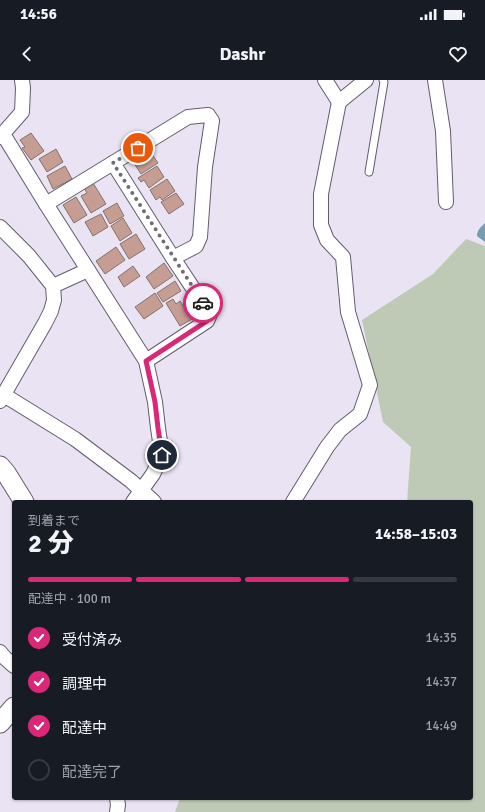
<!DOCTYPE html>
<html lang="ja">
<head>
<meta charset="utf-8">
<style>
  body { margin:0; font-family:Signika,"Noto Sans JP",sans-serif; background:#242831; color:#f1f3f6; height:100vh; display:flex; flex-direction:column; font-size:15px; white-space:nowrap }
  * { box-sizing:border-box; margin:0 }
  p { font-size:13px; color:#9ea1a6 }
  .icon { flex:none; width:22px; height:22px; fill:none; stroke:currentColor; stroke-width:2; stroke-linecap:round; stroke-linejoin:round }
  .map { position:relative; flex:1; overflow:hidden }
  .details { position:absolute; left:12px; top:420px; width:461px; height:300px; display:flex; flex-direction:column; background:#171b24; border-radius:4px; box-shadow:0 1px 3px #0004 }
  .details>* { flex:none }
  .pin { position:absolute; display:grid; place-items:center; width:34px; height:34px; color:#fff; margin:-17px; border:2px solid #fff; border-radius:50%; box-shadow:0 1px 4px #0007 }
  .courier { position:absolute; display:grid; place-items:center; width:40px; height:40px; margin:-20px; border:3px solid #db2777; border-radius:50%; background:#fff; color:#222; box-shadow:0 1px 5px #0007 }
  .overview em { font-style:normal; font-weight:800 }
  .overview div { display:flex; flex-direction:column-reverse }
  .overview { display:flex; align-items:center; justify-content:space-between; height:68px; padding:0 16px }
  h1 { font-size:26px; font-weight:800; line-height:30px }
  .bar { display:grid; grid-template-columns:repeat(4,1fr); gap:6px 4px; align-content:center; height:48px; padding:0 16px }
  .bar i { height:5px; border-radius:3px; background:#363941 }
  .bar .selected { background:#db2777 }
  .bar p { grid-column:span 4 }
  ol { padding:0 16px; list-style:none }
  li { display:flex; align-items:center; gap:12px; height:44px }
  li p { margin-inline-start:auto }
  li .icon { padding:4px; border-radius:50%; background:#db2777; color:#fff; stroke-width:4 }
  li:last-child { color:#9ea1a6 }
  li i { width:22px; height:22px; border:2px solid #363941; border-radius:50% }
  .status { display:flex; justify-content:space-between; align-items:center; height:28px; padding:0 20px; background:#171b24; direction:ltr }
  .status svg { height:11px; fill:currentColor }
  header { display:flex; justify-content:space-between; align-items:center; height:52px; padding:0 16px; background:#171b24; font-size:18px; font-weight:800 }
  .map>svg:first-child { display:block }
  .green { fill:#becab6 }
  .water { fill:#759db0 }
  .building { fill:#c69d92; stroke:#83716c }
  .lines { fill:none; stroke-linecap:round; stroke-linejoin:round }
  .lane-casing { stroke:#635d6b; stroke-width:9 }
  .street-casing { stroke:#635d6b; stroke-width:16 }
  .secondary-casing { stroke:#635d6b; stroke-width:21 }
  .lane { stroke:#fff; stroke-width:7 }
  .street { stroke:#fff; stroke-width:14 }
  .secondary { stroke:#fff; stroke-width:19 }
  .done { stroke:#706d77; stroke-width:4; stroke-dasharray:0 7.2 }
  .route { stroke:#db2777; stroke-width:5 }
</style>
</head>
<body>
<div class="status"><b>14:56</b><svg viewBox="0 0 49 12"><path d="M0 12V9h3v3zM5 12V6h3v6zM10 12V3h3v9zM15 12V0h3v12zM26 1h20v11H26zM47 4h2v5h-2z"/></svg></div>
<header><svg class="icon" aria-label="back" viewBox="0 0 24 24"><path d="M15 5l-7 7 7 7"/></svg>Dashr<svg class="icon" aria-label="heart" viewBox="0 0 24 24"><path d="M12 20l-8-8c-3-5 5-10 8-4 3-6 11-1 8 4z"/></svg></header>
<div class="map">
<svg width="485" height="732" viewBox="0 0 485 732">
  <rect width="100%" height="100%" fill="#eae3f4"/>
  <path class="green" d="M466 159 485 166V732H175L180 718H471V422H407L411 367 383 342 362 240 433 194Z"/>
  <path class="water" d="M485 143V162L477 156C477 150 481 147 485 143Z"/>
  <g class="building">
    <path d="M31 53 44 71 31 80 22 68 25 67 20 60Z"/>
    <path d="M56 69 63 82 47 92 39 79Z"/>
    <path d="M149 70 158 83 141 94 132 80Z"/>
    <path d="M65 86 72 99 53 109 47 96Z"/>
    <path d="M157 86 164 97 149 108 144 100 141 102 138 98Z"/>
    <path d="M167 99 175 111 162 120 160 117 156 120 150 110Z"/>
    <path d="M93 103 106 124 91 133 81 116 87 113 84 108Z"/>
    <path d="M176 113 184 124 169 134 161 122Z"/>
    <path d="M76 117 87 135 74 143 63 125Z"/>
    <path d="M117 123 124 136 110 144 103 131Z"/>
    <path d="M101 134 108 147 93 156 85 142Z"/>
    <path d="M123 138 132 153 120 161 111 146Z"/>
    <path d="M136 154 145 169 129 179 120 164Z"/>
    <path d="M116 167 125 180 105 194 96 181Z"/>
    <path d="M164 183 173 196 154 209 146 197Z"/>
    <path d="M133 186 140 196 124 207 118 197Z"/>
    <path d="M175 201 181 211 163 222 157 213Z"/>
    <path d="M155 213 163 226 144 239 135 227Z"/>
    <path d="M173 219 176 224 180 221 186 230 193 226 199 235 180 246 166 223Z"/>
  </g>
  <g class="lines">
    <g class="lane-casing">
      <path id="lane" d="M369 92 384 2 383 0"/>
    </g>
    <g class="street-casing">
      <g id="street">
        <path d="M325 0 339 22 366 0"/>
        <path d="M435 0 443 51 446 122"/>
        <path d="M3 54 46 124 146 281 155 322 158 348 162 375 153 394 133 422"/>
        <path d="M0 57 22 32 23 8 22 0"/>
        <path d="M113 83 173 178 210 234 207 241 146 281"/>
        <path d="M46 124 188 37 208 35 212 41 205 87 200 157 196 166 173 178"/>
        <path d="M0 147 29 176 53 206 54 220 51 231 45 243 0 321"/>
        <path d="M53 206 88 190"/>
        <path d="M4 315 75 359 131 401 154 422"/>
        <path d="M293 422 327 367 340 350 360 334 370 305 348 232 343 177 327 160 321 145V114L339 22"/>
        <path d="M0 572 5 578 14 586"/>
        <path d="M117 718 118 725 117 732"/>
      </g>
    </g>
    <g class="secondary-casing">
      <g id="secondary">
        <path d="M0 386 6 393 24 422"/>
        <path d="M0 643 14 627"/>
      </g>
    </g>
    <use href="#lane" class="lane"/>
    <use href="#street" class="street"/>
    <use href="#secondary" class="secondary"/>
  </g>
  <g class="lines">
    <path class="done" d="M138 68 113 83 203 223"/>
    <path class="route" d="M162 375 158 348 155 322 146 281 207 241 210 234 203 223"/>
  </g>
</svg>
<div class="pin" style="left:138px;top:68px;background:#ea580c"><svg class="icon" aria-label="bag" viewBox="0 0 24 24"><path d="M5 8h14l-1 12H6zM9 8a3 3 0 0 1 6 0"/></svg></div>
<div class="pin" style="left:162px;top:375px;background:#1f2937"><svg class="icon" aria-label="home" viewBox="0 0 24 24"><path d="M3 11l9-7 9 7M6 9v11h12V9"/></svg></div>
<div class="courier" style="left:203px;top:223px"><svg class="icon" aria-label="car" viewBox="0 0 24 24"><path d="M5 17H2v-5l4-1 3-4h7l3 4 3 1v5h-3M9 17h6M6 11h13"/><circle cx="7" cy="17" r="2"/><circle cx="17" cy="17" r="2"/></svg></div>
<section class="details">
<div class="overview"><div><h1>2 分</h1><p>到着まで</p></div><em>14:58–15:03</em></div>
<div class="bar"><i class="selected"></i><i class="selected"></i><i class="selected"></i><i></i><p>配達中 · 100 m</p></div>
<ol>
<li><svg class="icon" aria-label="check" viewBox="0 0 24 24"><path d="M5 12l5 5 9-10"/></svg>受付済み<p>14:35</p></li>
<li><svg class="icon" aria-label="check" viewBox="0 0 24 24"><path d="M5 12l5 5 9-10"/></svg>調理中<p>14:37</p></li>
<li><svg class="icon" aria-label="check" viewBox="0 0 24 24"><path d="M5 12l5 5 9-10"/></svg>配達中<p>14:49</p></li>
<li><i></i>配達完了</li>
</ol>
</section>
</div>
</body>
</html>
